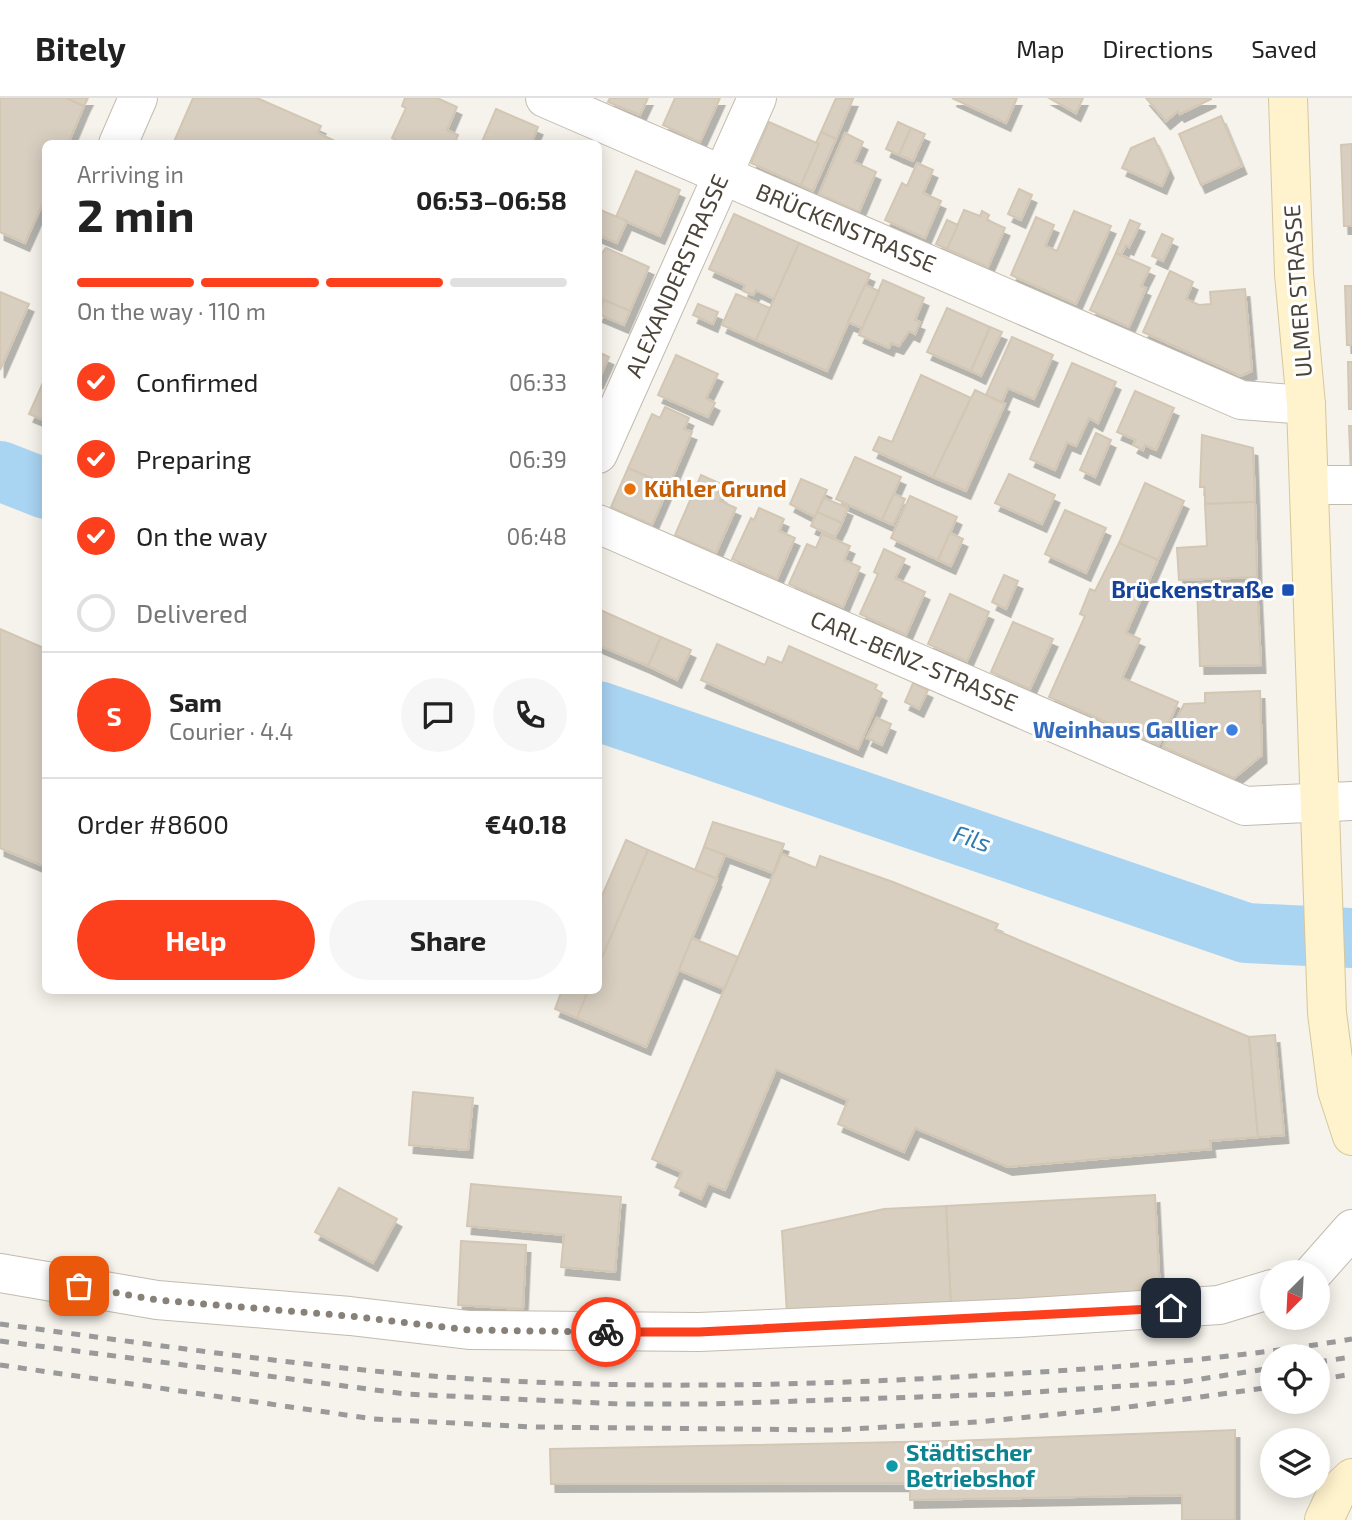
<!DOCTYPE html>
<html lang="en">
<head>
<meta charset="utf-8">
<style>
  body { margin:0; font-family:"Exo 2",sans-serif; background:#f6f6f6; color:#222; height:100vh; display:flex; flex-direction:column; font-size:26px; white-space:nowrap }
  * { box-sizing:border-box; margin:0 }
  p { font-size:23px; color:#767676 }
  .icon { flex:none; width:38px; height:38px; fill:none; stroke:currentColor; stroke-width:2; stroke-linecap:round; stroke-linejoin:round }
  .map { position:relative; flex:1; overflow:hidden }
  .drawer { position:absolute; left:42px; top:42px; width:560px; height:854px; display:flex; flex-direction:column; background:#fff; border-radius:10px; box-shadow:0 4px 18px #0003 }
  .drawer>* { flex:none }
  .needle { width:46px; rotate:204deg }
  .controls { position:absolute; left:1260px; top:1162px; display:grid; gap:14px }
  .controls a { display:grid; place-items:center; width:70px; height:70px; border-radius:50%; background:#fff; box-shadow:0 4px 18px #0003; font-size:35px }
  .pin { position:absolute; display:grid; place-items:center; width:60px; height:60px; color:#fff; margin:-30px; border-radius:14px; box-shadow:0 4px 10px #0006 }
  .courier { position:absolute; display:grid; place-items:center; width:70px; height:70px; margin:-35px; border:5px solid #fc3f1d; border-radius:50%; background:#fff; color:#222; box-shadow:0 2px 9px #0007 }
  .headline em { font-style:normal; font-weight:700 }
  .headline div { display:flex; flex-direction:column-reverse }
  .headline { display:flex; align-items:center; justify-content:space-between; height:119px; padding:0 35px }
  h1 { font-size:46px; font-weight:700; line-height:52px }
  .bar { display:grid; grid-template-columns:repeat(4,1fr); gap:10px 7px; align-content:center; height:84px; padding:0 35px }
  .bar i { height:9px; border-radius:5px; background:#e0e0e0 }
  .bar .active { background:#fc3f1d }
  .bar p { grid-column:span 4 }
  .line { display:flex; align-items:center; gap:18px; padding:0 35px; border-top:2px solid #e0e0e0 }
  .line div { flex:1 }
  .round { display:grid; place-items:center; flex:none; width:74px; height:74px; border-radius:37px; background:#f6f6f6 }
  ol { padding:0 35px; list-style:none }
  li { display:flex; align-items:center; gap:21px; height:77px }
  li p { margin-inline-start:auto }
  li .icon { padding:7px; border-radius:50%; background:#fc3f1d; color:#fff; stroke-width:4 }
  li:last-child { color:#767676 }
  li i { width:38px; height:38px; border:4px solid #e0e0e0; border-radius:50% }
  .cta { display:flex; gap:14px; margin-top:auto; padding:14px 35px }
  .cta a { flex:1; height:80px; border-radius:42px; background:#fc3f1d; color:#fff; font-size:28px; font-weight:700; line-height:80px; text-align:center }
  .cta a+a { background:#f6f6f6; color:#222 }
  header { display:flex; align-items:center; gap:42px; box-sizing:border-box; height:98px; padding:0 35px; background:#fff; border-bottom:2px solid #e0e0e0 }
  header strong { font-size:33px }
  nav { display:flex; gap:38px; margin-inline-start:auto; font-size:24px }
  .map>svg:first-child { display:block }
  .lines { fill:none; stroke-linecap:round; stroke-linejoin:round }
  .river { stroke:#a9d4f2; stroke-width:60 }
  .building { fill:#d8cfc1; stroke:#d3c7b4; stroke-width:2; filter:url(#shadow) }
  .street-casing { stroke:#c2bbae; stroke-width:40 }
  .secondary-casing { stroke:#d6c79b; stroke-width:40 }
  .street { stroke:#fff; stroke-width:38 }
  .secondary { stroke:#fff3cd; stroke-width:38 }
  .rail { stroke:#9a9a9a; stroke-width:5; stroke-dasharray:9 9; stroke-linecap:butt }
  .done { stroke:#878178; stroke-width:7; stroke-dasharray:0 12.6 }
  .route { stroke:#fc3f1d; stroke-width:9 }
  .food-dot { fill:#e8710a; stroke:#fff; stroke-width:2.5 }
  .transit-dot { fill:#1a4fb4; stroke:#fff; stroke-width:2.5 }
  .shop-dot { fill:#3f7fe0; stroke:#fff; stroke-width:2.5 }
  .culture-dot { fill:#0f9aa8; stroke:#fff; stroke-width:2.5 }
  .labels { text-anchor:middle; stroke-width:6; stroke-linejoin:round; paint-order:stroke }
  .street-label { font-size:23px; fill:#4b4439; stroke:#fff }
  .food-label { font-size:23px; font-weight:bold; fill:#c56008; stroke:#fff; text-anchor:start }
  .transit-label { font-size:23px; font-weight:bold; fill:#164399; stroke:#fff; text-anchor:end }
  .shop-label { font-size:23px; font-weight:bold; fill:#366cbe; stroke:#fff; text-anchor:end }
  .culture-label { font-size:23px; font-weight:bold; fill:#0d838f; stroke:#fff; text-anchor:start }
  .water-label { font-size:24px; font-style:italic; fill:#2e7ab2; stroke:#fff }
</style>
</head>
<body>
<header>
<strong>Bitely</strong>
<nav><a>Map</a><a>Directions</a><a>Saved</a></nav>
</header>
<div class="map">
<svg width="1352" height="1422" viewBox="0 0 1352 1422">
  <defs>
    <filter id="shadow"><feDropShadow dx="4.5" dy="8" stdDeviation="0" flood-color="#0004"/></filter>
  </defs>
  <rect width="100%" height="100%" fill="#f6f3ec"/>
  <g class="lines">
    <g class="river">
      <path d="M0 373 46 391"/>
      <path d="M598 613 1246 835 1352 840"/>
    </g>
  </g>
  <g class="building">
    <path d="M0 0H66L84 8 68 46H46V98L25 145 0 134Z"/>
    <path d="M66 0H88L84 8Z"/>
    <path d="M193 0H257L321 28 318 35 341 46H173Z"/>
    <path d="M405 0H437L457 9 447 32 458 37 454 46H404L392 40 406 10 402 8Z"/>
    <path d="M610 0H648L640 17 608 4Z"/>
    <path d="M675 0H720L700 44 663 27Z"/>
    <path d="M836 0 853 1 836 41 821 34Z"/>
    <path d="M952 0H1017L1006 25Z"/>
    <path d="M1049 0H1083L1076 15Z"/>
    <path d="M1146 0H1211V1L1180 16 1178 13 1166 23Z"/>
    <path d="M496 11 538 29 531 46H481Z"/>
    <path d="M1221 18 1242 68 1201 87 1179 36Z"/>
    <path d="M769 24 819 46 801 87 751 65Z"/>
    <path d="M898 24 911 30 899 57 886 51Z"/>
    <path d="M911 30 925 36 913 63 899 57Z"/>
    <path d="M821 34 836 41 813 93 801 87 819 46 816 45Z"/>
    <path d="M845 35 863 44 854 64 876 74 859 114 819 96Z"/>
    <path d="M1154 40 1169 72 1162 88 1122 70 1131 50Z"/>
    <path d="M1352 46V128H1344L1341 47Z"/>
    <path d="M917 65 933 72 923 95 941 103 925 140 885 122 902 85 907 88Z"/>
    <path d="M636 73 680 92 660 138 616 119Z"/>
    <path d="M1019 91 1032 97 1021 122 1008 116Z"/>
    <path d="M598 111 627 123 617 145 598 137Z"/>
    <path d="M964 112 980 118 982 113 989 117 987 122 1005 130 988 169 947 151Z"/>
    <path d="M1074 113 1111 128 1076 206 1011 177 1036 119 1054 127 1045 148 1057 153Z"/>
    <path d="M734 116 799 145 774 201 756 192 753 197 743 193 745 187 709 171Z"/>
    <path d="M947 122 958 127 947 151 936 146Z"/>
    <path d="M1130 122 1140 126 1129 149 1126 147 1121 157 1116 155Z"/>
    <path d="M1162 136 1173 141 1163 163 1152 158Z"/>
    <path d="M799 145 870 176 827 273 756 242Z"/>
    <path d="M606 150 649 169 630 213 598 199V160Z"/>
    <path d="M1116 155 1150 170 1141 188 1146 190 1129 229 1090 212Z"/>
    <path d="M1170 173 1193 184 1186 201 1199 207 1211 206 1210 194 1245 191 1252 273 1241 278 1143 234Z"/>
    <path d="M883 182 924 200 915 222 920 224 915 236 909 233 899 248 891 245 889 250 859 237Z"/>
    <path d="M865 187 879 193 862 230 848 224Z"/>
    <path d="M1345 188H1352V247H1347Z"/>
    <path d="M0 194 29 206 0 272Z"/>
    <path d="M736 196 770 210 756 242 722 227Z"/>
    <path d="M604 202 630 213 624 227 598 216Z"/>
    <path d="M698 206 718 214 713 226 693 217Z"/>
    <path d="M947 210 990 229 971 273 927 254Z"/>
    <path d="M990 229 1002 234 981 278 971 273Z"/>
    <path d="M1012 239 1053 257 1034 301 1008 290 1002 304 986 297Z"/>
    <path d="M598 254 609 259 598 283Z"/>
    <path d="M676 257 718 276 706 300 715 305 708 319 658 297Z"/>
    <path d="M1348 264H1352V311H1349Z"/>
    <path d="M1072 265 1116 284 1098 325 1089 320 1076 348 1067 344 1055 372 1030 361Z"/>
    <path d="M921 277 971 300 933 379 873 352 879 339 892 344Z"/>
    <path d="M46 278V323L29 316Z"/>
    <path d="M975 292 1005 306 966 393 933 379Z"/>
    <path d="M1135 293 1174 310 1156 352 1145 347 1143 352 1133 347 1136 342 1117 334Z"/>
    <path d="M665 309 689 320 684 331 692 334 669 388 628 370 652 316 660 320Z"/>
    <path d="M1349 328H1352V377H1351Z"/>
    <path d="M1096 335 1111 342 1095 379 1080 372Z"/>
    <path d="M1202 337 1253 350 1255 404 1205 406V389H1200Z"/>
    <path d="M855 359 901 379 882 422 836 401Z"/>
    <path d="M628 370 669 388 652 427 611 409Z"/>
    <path d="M1009 376 1055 397 1042 426 995 405Z"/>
    <path d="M701 377 721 386 718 395 722 397 720 403 736 410 716 455 675 437Z"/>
    <path d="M801 381 827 392 815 419 790 406Z"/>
    <path d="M1145 385 1184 403 1158 462 1119 445Z"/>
    <path d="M894 396 905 401 893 427 882 422Z"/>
    <path d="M910 398 957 419 938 462 891 440Z"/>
    <path d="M824 400 848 410 842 425 817 414Z"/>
    <path d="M1255 404 1257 479 1179 482 1177 450 1207 448 1205 406Z"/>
    <path d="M759 410 784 421 779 433 795 440 777 481 732 461 751 420 754 422Z"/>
    <path d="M1065 412 1106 430 1086 475 1045 456Z"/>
    <path d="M817 414 842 425 835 439 811 428Z"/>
    <path d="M950 435 963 441 951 468 938 462Z"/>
    <path d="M822 436 850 448 844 462 860 469 843 509 789 486 807 446 816 450Z"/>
    <path d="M1119 445 1158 462 1126 535 1140 541 1122 580 1178 604 1159 647 1049 599 1085 518 1080 516 1090 491 1095 493Z"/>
    <path d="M884 451 905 461 895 480 925 494 906 537 860 516 878 476 874 474Z"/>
    <path d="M1004 477 1018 483 1006 511 992 504Z"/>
    <path d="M1257 485 1261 567 1200 568 1197 486Z"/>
    <path d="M950 496 989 514 967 563 928 546Z"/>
    <path d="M598 511 661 539 648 568 598 547Z"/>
    <path d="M1013 524 1053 541 1030 591 991 574Z"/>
    <path d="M0 531 46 551V769L0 750Z"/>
    <path d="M661 539 691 552 677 582 648 568Z"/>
    <path d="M717 546 765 567 768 559 782 565 789 548 877 587 875 591 882 595 858 651 701 582Z"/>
    <path d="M913 585 928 592 919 611 905 604Z"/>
    <path d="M1260 593 1262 657 1234 680 1163 649 1184 606 1205 605V595Z"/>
    <path d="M877 620 891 626 882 647 867 640Z"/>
    <path d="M713 724 784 746 773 775 704 749Z"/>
    <path d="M626 742 648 752 598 869V807Z"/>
    <path d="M704 749 725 757 716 780 695 772Z"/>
    <path d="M648 752 717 781 646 949 577 920 588 892H598V869Z"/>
    <path d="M782 756 816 770 820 758 893 784 998 826 995 832 1249 939 1258 1039 1210 1043 1211 1051 1008 1069 915 1030 904 1054 838 1026 848 1002 776 971 725 1092 708 1085 701 1101 675 1089 682 1074 652 1061Z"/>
    <path d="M692 840 738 859 724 891 679 872Z"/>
    <path d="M562 892H588L577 920 555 911Z"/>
    <path d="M1275 937 1284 1037 1258 1039 1249 939Z"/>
    <path d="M413 994 473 1000 468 1052 409 1047Z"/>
    <path d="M471 1086 621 1099 615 1174 561 1169 564 1137 467 1128Z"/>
    <path d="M339 1090 397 1121 373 1165 315 1134Z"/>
    <path d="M1155 1097 1160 1194 951 1209 946 1108Z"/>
    <path d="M946 1108 951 1209 787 1216 782 1133 884 1111Z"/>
    <path d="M461 1143 526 1147 523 1211 458 1207Z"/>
    <path d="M1235 1332V1422H1182V1397L910 1402V1385L551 1386 550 1351 951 1343Z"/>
  </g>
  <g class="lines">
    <g class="street-casing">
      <g id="street">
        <path d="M545 0 1241 302 1306 307"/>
        <path d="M118 46 138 0"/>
        <path d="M598 356 757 0"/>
        <path d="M1309 387H1352"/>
        <path d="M598 426 1245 708 1352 703"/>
        <path d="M1314 1174 1352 1131"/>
        <path d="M0 1175 157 1202 350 1218 469 1232 699 1234 1018 1220 1219 1207 1272 1191"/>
      </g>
    </g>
    <g class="secondary-casing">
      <g id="secondary">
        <path d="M1288 0 1294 176 1306 307 1327 915 1337 992 1352 1038"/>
        <path d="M1324 1422 1337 1394 1352 1380"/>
      </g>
    </g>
    <use href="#street" class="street"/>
    <use href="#secondary" class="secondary"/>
    <g class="rail">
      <path d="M0 1226C135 1244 271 1264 406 1276 594 1292 784 1289 972 1278 1099 1271 1227 1262 1352 1241"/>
      <path d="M0 1243 406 1296 620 1306H711L1007 1296 1182 1284 1272 1270"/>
      <path d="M1318 1264 1352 1259"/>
      <path d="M0 1267 374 1321 533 1329 834 1332 977 1324 1121 1310 1272 1289"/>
      <path d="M1318 1282 1352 1276"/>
    </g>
  </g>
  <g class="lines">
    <path class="done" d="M79 1188 157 1202 349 1218 469 1232 606 1234"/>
    <path class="route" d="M606 1234H699L1171 1210"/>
  </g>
  <circle class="food-dot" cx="630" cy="391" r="7"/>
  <rect class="transit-dot" x="1281" y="485" width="14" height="14" rx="3.5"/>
  <circle class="shop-dot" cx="1232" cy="632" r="7"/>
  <circle class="culture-dot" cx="892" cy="1368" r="7"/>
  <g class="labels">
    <g class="street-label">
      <text transform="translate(846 130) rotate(23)" y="8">BRÜCKENSTRASSE</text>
      <text transform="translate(677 178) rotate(-66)" y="8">ALEXANDERSTRASSE</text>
      <text transform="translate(1298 193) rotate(-94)" y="8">ULMER STRASSE</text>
      <text transform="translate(914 563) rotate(23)" y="8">CARL-BENZ-STRASSE</text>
    </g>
    <g class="food-label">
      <text x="644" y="399">Kühler Grund</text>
    </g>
    <g class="transit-label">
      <text x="1274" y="500">Brückenstraße</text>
    </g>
    <g class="shop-label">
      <text x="1218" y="640">Weinhaus Gallier</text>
    </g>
    <g class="culture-label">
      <text x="906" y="1363">Städtischer<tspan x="906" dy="26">Betriebshof</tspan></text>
    </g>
    <g class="water-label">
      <text transform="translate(972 741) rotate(19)" y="8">Fils</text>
    </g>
  </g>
</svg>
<div class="controls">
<a><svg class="needle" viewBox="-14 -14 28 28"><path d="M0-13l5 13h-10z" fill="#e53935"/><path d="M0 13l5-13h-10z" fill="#767676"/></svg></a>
<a><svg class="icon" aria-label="locate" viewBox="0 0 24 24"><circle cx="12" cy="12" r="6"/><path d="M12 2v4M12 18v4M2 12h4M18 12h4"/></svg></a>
<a><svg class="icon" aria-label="layers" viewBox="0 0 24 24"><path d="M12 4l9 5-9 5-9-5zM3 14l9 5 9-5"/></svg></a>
</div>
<div class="pin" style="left:79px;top:1188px;background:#ea580c"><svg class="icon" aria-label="bag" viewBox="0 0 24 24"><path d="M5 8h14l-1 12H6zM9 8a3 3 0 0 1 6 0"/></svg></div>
<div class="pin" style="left:1171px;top:1210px;background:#1f2937"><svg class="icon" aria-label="home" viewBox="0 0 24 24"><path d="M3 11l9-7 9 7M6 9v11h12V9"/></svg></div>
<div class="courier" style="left:606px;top:1234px"><svg class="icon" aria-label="bike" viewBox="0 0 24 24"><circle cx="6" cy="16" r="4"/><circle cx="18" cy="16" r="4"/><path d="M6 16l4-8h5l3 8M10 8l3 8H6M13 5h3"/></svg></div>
<section class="drawer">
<div class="headline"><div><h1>2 min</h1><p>Arriving in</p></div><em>06:53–06:58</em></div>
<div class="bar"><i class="active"></i><i class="active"></i><i class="active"></i><i></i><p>On the way · 110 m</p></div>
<ol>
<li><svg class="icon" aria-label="check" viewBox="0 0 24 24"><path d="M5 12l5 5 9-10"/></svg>Confirmed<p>06:33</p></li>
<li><svg class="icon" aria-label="check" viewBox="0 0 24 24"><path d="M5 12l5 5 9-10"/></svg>Preparing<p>06:39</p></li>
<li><svg class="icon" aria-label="check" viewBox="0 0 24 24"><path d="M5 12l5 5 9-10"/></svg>On the way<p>06:48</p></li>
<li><i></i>Delivered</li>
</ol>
<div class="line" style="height:126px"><b class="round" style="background:#fc3f1d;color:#fff">S</b><div><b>Sam</b><p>Courier · 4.4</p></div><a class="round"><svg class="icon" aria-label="chat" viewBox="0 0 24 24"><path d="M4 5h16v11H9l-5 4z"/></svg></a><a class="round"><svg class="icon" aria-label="phone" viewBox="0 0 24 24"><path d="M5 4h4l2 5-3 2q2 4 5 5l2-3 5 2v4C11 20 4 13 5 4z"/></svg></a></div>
<div class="line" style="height:91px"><div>Order #8600</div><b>€40.18</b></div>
<div class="cta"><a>Help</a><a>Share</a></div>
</section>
</div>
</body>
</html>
